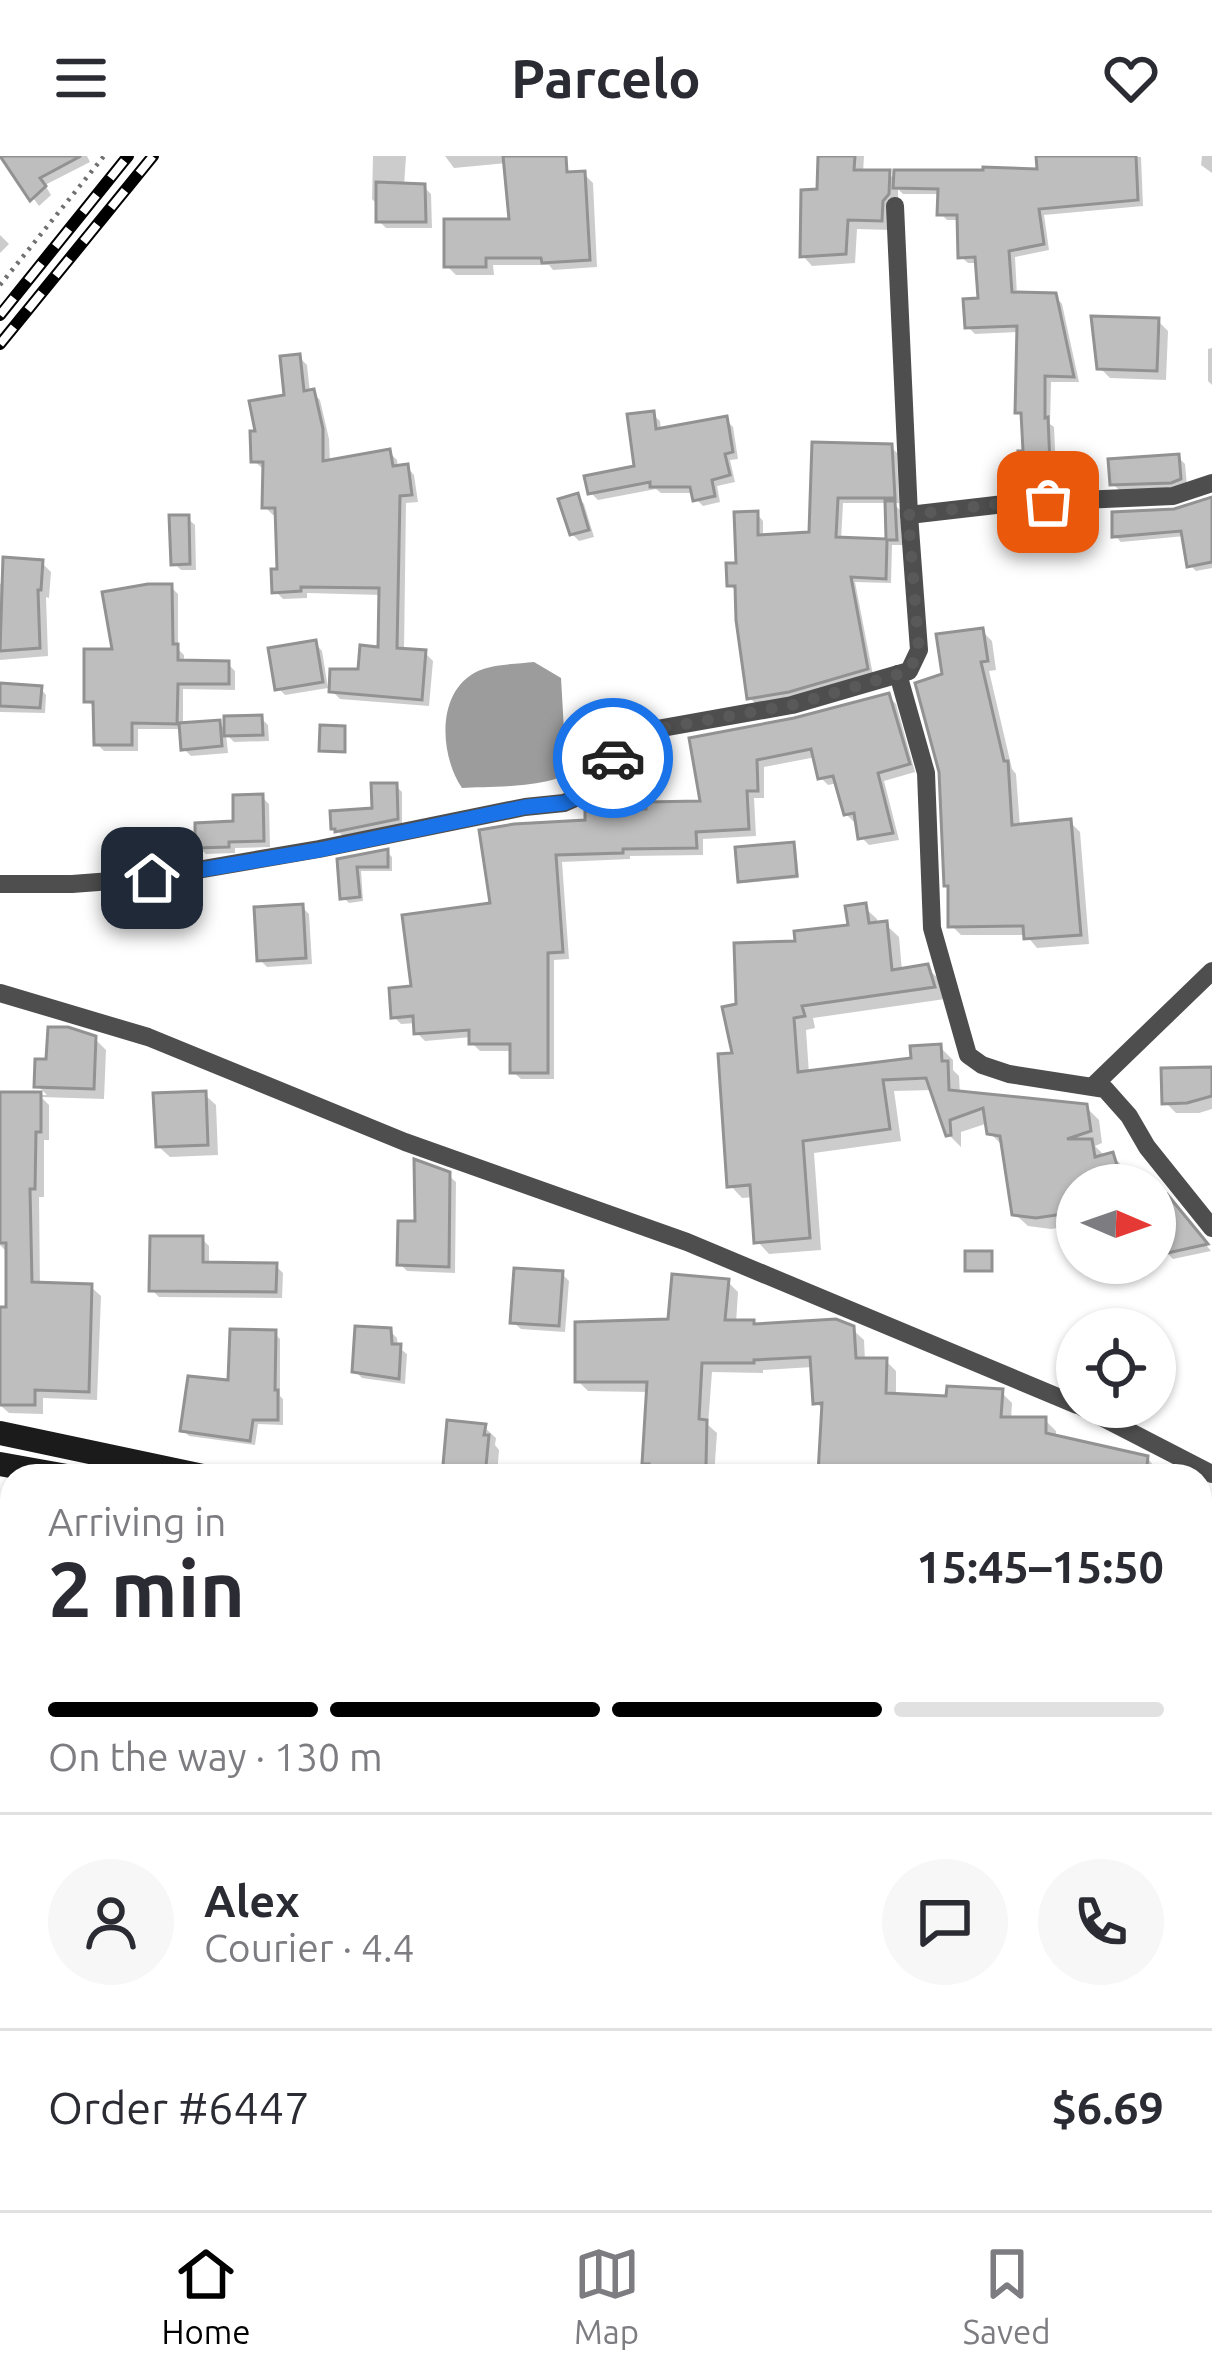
<!DOCTYPE html>
<html lang="en">
<head>
<meta charset="utf-8">
<style>
  body { margin:0; font-family:Ubuntu,sans-serif; background:#f7f7f7; color:#2b2b33; height:100vh; display:flex; flex-direction:column; font-size:45px; white-space:nowrap }
  * { box-sizing:border-box; margin:0 }
  p { font-size:39px; color:#7c7c81 }
  .icon { flex:none; width:66px; height:66px; fill:none; stroke:currentColor; stroke-width:2; stroke-linecap:round; stroke-linejoin:round }
  .map { position:relative; flex:1; overflow:hidden }
  .panel { position:absolute; left:0px; top:1308px; width:1212px; height:747px; display:flex; flex-direction:column; background:#fff; border-radius:36px 36px 0 0; box-shadow:0 3px 9px #0004 }
  .panel>* { flex:none }
  .needle { width:78px; rotate:92deg }
  .buttons { position:absolute; left:1056px; top:1008px; display:grid; gap:24px }
  .buttons a { display:grid; place-items:center; width:120px; height:120px; border-radius:50%; background:#fff; box-shadow:0 3px 9px #0004; font-size:60px }
  .pin { position:absolute; display:grid; place-items:center; width:102px; height:102px; color:#fff; margin:-51px; border-radius:24px; box-shadow:0 6px 18px #0006 }
  .courier { position:absolute; display:grid; place-items:center; width:120px; height:120px; margin:-60px; border:9px solid #1a73e8; border-radius:50%; background:#fff; color:#222; box-shadow:0 3px 15px #0007 }
  .head em { font-style:normal; font-weight:700 }
  .head div { display:flex; flex-direction:column-reverse }
  .head { display:flex; align-items:center; justify-content:space-between; height:204px; padding:0 48px }
  h1 { font-size:78px; font-weight:700; line-height:90px }
  .bar { display:grid; grid-template-columns:repeat(4,1fr); gap:18px 12px; align-content:center; height:144px; padding:0 48px }
  .bar i { height:15px; border-radius:9px; background:#e1e1e2 }
  .bar .on { background:#000 }
  .bar p { grid-column:span 4 }
  .line { display:flex; align-items:center; gap:30px; padding:0 48px; border-top:3px solid #e1e1e2 }
  .line div { flex:1 }
  .round { display:grid; place-items:center; flex:none; width:126px; height:126px; border-radius:63px; background:#f7f7f7 }
  header { display:flex; justify-content:space-between; align-items:center; height:156px; padding:0 48px; background:#fff; font-size:54px; font-weight:700 }
  .tab-bar { display:flex; justify-content:space-around; align-items:center; height:168px; border-top:3px solid #e1e1e2; background:#fff; font-size:33px; color:#7c7c81 }
  .tab-bar a { display:grid; justify-items:center; gap:6px }
  .tab-bar .on { color:#000 }
  .map>svg:first-child { display:block }
  .water { fill:#9c9c9c }
  .shadow { fill:#0003; fill-rule:evenodd }
  .building { fill:#bebebe; stroke:#929292; stroke-width:3 }
  .lines { fill:none; stroke-linecap:round; stroke-linejoin:round }
  .path { stroke:#707070; stroke-width:4.5; stroke-dasharray:3 6; stroke-linecap:butt }
  .street { stroke:#4e4e4e; stroke-width:18 }
  .secondary { stroke:#1b1b1b; stroke-width:24 }
  .rail-casing { stroke:#000; stroke-width:12 }
  .rail { stroke:#fff; stroke-width:8; stroke-dasharray:22; stroke-linecap:butt }
  .done { stroke:#595959; stroke-width:12; stroke-dasharray:0 21.6 }
  .route { stroke:#1a73e8; stroke-width:15 }
</style>
</head>
<body>
<header><svg class="icon" aria-label="menu" viewBox="0 0 24 24"><path d="M4 6h16M4 12h16M4 18h16"/></svg>Parcelo<svg class="icon" aria-label="heart" viewBox="0 0 24 24"><path d="M12 20l-8-8c-3-5 5-10 8-4 3-6 11-1 8 4z"/></svg></header>
<div class="map">
<svg width="1212" height="2054" viewBox="0 0 1212 2054">
  <rect width="100%" height="100%" fill="#fff"/>
  <path class="water" d="M534 506 561 522 564 574H582C583 584 585 595 582 603 570 634 491 630 462 632 440 600 435 535 478 515 493 508 517 508 534 506Z"/>
  <g class="shadow">
    <path d="M3 0H87L90 6 45 29 51 39 39 50Z"/>
    <path d="M373 0H406L404 30 424 31 431 38 432 72H386L379 65V50L372 43Z"/>
    <path d="M445 0H543L545 20 584 18 593 27 597 111 553 114 549 109H493L494 119H456L447 110 513 66 507 7 454 12Z"/>
    <path d="M821 0H864L863 17H888L896 25 1041 16 1039 0 1141 1 1143 50 1044 59 1049 94 1015 101 1017 139 1055 140 1062 148 1079 226H1051L1050 268 1054 271 1057 337 1035 338 1028 332V324L1023 318 1026 298 1024 262 1018 256 1020 176 975 178 968 171 981 145 978 107H968L961 101 960 64H947L940 57 941 38H903L898 33V48L891 74 857 73 855 107 812 110 803 100 820 36Z"/>
    <path d="M1202 0H1212V17L1201 9Z"/>
    <path d="M0 79 9 88 0 97Z"/>
    <path d="M1158 165 1168 175 1166 224 1110 222 1100 212Z"/>
    <path d="M1212 192V229L1208 225V193Z"/>
    <path d="M299 201 307 209 310 237H313L320 244 329 283 330 306 389 296 397 304 398 312 407 311 414 319 418 346 406 347 404 495 425 497 433 505 429 550 340 543 332 535 361 516 381 494 382 439 307 437V442L283 443 275 435 280 416 279 359H273L265 351 266 312H262L254 305 287 241Z"/>
    <path d="M652 258 660 265 661 275 726 264 733 271 738 303 730 304 735 326 717 330 720 346 703 350 696 343 694 337H661L656 333 598 344 591 337 637 313Z"/>
    <path d="M814 289 891 291 897 297 899 347H893L900 354 902 389H892L891 427 855 426 873 519 796 541 756 548 750 542 736 435 730 429 757 358 763 365V381L812 379ZM843 347H888L889 386 841 384Z"/>
    <path d="M1178 301 1185 308 1187 330 1120 335 1113 328Z"/>
    <path d="M577 340 584 348 594 381 579 385 572 378Z"/>
    <path d="M1212 344V412L1196 415 1190 409 1185 380 1121 386 1115 380Z"/>
    <path d="M187 362 195 369 196 414H181L174 407Z"/>
    <path d="M42 407 51 416 49 442 46 441 48 500 0 504V428Z"/>
    <path d="M171 431 178 438V493L184 499V507L228 508 235 515V534L183 533V570L219 567 227 575 261 562 268 569 269 585 234 586 226 578 228 597 191 600 184 593 182 573H138V595H104L97 588 94 551 87 544 115 496Z"/>
    <path d="M982 475 992 485 996 514 989 515 1012 613 1016 618 1020 671 1070 666 1080 676 1089 788 1037 792 1026 779H961L951 769V733L947 729 945 520Z"/>
    <path d="M315 487 322 495 328 532 285 539 278 532Z"/>
    <path d="M0 530 41 533 46 539 45 557 0 556Z"/>
    <path d="M888 540 896 548 915 616 884 625 899 684 869 689 861 681 858 665 854 666 846 658 838 627 828 629 820 621 816 601 764 611V642H754L756 680 703 683V699L630 700V703L562 706 569 803 554 804V923H521L513 916V895H480L472 887V881L425 885 417 877V867L401 868 393 860 414 833 493 749 588 667 704 648 795 565Z"/>
    <path d="M396 630 402 636V668L343 680 334 672 375 655Z"/>
    <path d="M262 641 269 648 270 691 235 692V697L206 698 198 691 236 668Z"/>
    <path d="M793 689 796 692 799 722 744 727 741 725Z"/>
    <path d="M387 696 392 701V715H361L363 745 349 747 343 741 340 705Z"/>
    <path d="M302 751 309 758 312 808 267 811 260 804Z"/>
    <path d="M864 751 877 763 878 769H886L899 781 902 815 927 812 940 824 945 843 813 862 815 872 806 874 809 918 915 905 940 891 953 904V914L959 920 960 938 1086 951 1099 964 1102 987 1095 990 1104 999H1112L1124 1012 1130 1029H1077V1069L1051 1073 1028 1070 1015 1058 1003 990 990 977 988 967 961 976V991L948 978 933 934 894 935 901 985 814 997 821 1094 769 1098 757 1085 754 1041 742 1042 730 1029 739 850 799 788 851 772Z"/>
    <path d="M94 882 106 894 104 943 41 941 49 949V984H44V1041H39L40 1130 91 1131 101 1140 97 1244 43 1242V1258L9 1257 0 1249V1154H9L6 1095 0 1089V939H47L38 930 49 906Z"/>
    <path d="M1212 914V953L1199 957H1176L1165 946Z"/>
    <path d="M204 938 216 949 218 999 170 1001 158 990Z"/>
    <path d="M448 1019 456 1026 455 1117 407 1115 400 1108 418 1069Z"/>
    <path d="M1155 1044 1174 1049 1211 1095 1173 1103 1166 1096Z"/>
    <path d="M202 1083 209 1090V1109L276 1110 283 1117 282 1142 159 1141 152 1134Z"/>
    <path d="M562 1118 569 1125 565 1176 521 1173 513 1166Z"/>
    <path d="M728 1126 738 1136 736 1167 757 1171 852 1173 864 1184 865 1205H886L896 1215V1241L949 1243 1001 1236 1012 1247 1011 1264H1045L1056 1275V1283L1149 1304 1162 1320H825L821 1316 824 1255 816 1246 813 1211 763 1214V1217L712 1216 708 1269 717 1277 714 1320H661L645 1306 649 1236 588 1235 578 1225 671 1166Z"/>
    <path d="M390 1175 397 1182 398 1191 407 1198 405 1228 362 1222 355 1215Z"/>
    <path d="M274 1177 280 1183V1240L283 1243V1269L258 1268 255 1289 189 1280 183 1274 231 1227Z"/>
    <path d="M484 1271 496 1282 495 1289 499 1294 497 1320H445Z"/>
    <path d="M565 1316 569 1320H527V1318Z"/>
    <path d="M0 1495H12L9 1581 0 1578Z"/>
    <path d="M1200 1506H1212V1645L1200 1644Z"/>
    <path d="M0 1637 12 1640V1788L0 1787Z"/>
    <path d="M265 2043H321L323 2054H266Z"/>
    <rect x="371" y="2043" width="97" height="11"/>
    <path d="M582 2043H635L636 2054H583Z"/>
    <rect x="702" y="2043" width="103" height="11"/>
  </g>
  <g class="building">
    <path d="M0 0H81L40 22 46 30 30 45Z"/>
    <path d="M503 0H566L567 16 585 15 590 104 542 107 541 102H486V111H444V63H509Z"/>
    <path d="M818 0H855L854 14H890L889 38 883 45 882 65 848 64 846 98 800 101 801 34 817 33Z"/>
    <path d="M1036 0H1136L1138 44 1039 53 1044 88 1009 95 1012 136 1056 137 1074 221 1045 220V262L1048 261 1051 332 1025 333V319L1020 320 1018 295H1023L1021 257H1015L1017 170 965 172 963 143 978 142 975 101 958 102 957 59H937L938 33 893 32 894 14H983V11L1037 13Z"/>
    <path d="M376 26 425 28 426 66H376Z"/>
    <path d="M1091 160 1159 162 1157 215 1097 213Z"/>
    <path d="M300 198 304 235 314 233 323 273V305L390 293 393 310 408 308 412 339 400 340 397 492 426 494 422 544 329 536 330 513H358L360 489 378 491 379 432 301 431V435L272 437 271 413H277L275 352H262L263 306H251L250 275H255L249 245 284 239 280 200Z"/>
    <path d="M654 255 656 273 727 260 733 296 725 298 730 319 712 324 715 340 693 345 690 331H650V326L588 338 584 320 634 310 627 258Z"/>
    <path d="M812 286 892 288 895 342H838L836 381 886 383 885 345H895L897 384H887L886 423 851 421 868 513 789 536 747 543 736 464 735 430H727L726 407H736L734 356 758 355V379L809 376Z"/>
    <path d="M1179 298 1181 323 1171 327 1110 329 1108 303Z"/>
    <path d="M578 337 589 374 570 379 558 343Z"/>
    <path d="M1212 341V406L1187 411 1181 375 1112 381V356L1174 353Z"/>
    <path d="M169 359H189L190 408 171 409Z"/>
    <path d="M3 401 43 404 41 434H38L40 492 0 495Z"/>
    <path d="M148 428H172L173 488H178V504L229 505V528H178L177 568 132 567V589H94L93 546H84V493H112L102 436Z"/>
    <path d="M983 472 988 505 981 506 1004 605H1008L1012 669 1071 663 1081 779 1024 783 1023 770 948 771V730H944L939 616 915 527 942 518 936 478Z"/>
    <path d="M316 484 323 526 275 534 268 492Z"/>
    <path d="M0 527 42 530 40 552 0 550Z"/>
    <path d="M889 537 910 608 878 617 893 677 858 683 854 657 844 659 833 620 818 623 811 593 757 604 758 635H747L749 673 696 676 697 692 623 693V697L556 699 563 796 548 797V917H510V888H469V874L414 878 413 860 391 862 389 832 411 830 402 759 490 747 479 674 514 668 585 664V655L646 653V646L700 645 689 582 794 562Z"/>
    <path d="M262 559 263 579 224 580V560Z"/>
    <path d="M220 564 222 590 181 594 179 567Z"/>
    <path d="M320 569 345 570V596L319 595Z"/>
    <path d="M371 627H397L398 663 335 676V673H331L330 655 372 652Z"/>
    <path d="M263 638 264 685 229 686V691L195 692V667L233 665V639Z"/>
    <path d="M794 686 797 720 738 726 735 691Z"/>
    <path d="M388 693V711H357L360 741 340 743 337 703Z"/>
    <path d="M866 747 869 767 887 765 892 814 928 808 935 831 802 850 805 860 794 862 798 916 911 902 910 890 941 888 942 905H948L949 934 1087 948 1091 975 1067 983H1092L1095 1001 1113 996 1123 1029H1077V1056L1036 1062 1012 1059 1000 980 987 978 983 952 950 964 951 979 946 980 926 922 883 924 890 973 803 985 810 1082 754 1087 750 1029 727 1031 718 898 732 897 722 851 736 848 734 787 795 785 794 775 848 769 845 750Z"/>
    <path d="M303 748 306 802 257 805 254 751Z"/>
    <path d="M48 871H68L96 880 94 933 34 931 35 903H46Z"/>
    <path d="M1212 911V940L1187 947 1162 948 1161 912Z"/>
    <path d="M206 935 208 989 156 991 153 937Z"/>
    <path d="M0 936H41V976H36L35 1033H30L32 1126 92 1128 89 1236 35 1234V1249H0V1151H6V1087H0Z"/>
    <path d="M414 1003 450 1016 449 1111 397 1109 398 1065H415Z"/>
    <path d="M1167 1038 1204 1083 1208 1088 1163 1098 1155 1062V1041Z"/>
    <path d="M150 1080H203V1106L277 1107 276 1136 149 1135Z"/>
    <rect x="965" y="1095" width="27" height="20"/>
    <path d="M514 1112 563 1115 559 1170 510 1167Z"/>
    <path d="M672 1118 729 1123 725 1164H754V1168L836 1163 854 1170 856 1202H887L886 1237 946 1240 947 1230 1003 1233 1001 1261H1046V1277L1148 1300 1146 1320H1080L1046 1312V1320L818 1318 822 1247 813 1248 810 1201 754 1204V1207H702L699 1263 707 1264 706 1309 704 1311 649 1312V1308H642L647 1226H575V1166L668 1163Z"/>
    <path d="M355 1170 391 1172 392 1188H401L399 1223 352 1216Z"/>
    <path d="M230 1173 276 1174 275 1234H278V1264H253L250 1285 180 1275 188 1220 228 1224Z"/>
    <path d="M447 1264 486 1268 484 1279H489L485 1320H442Z"/>
  </g>
  <g class="lines">
    <path class="path" d="M0 129 104 0"/>
    <g class="street">
      <path d="M909 359 1013 347 1173 340 1212 327"/>
      <path d="M898 518 926 617 932 772 968 899 982 909 1009 918 1105 933 1129 960 1147 991 1212 1072"/>
      <path d="M0 728H72L151 722 319 693 525 651 564 647 591 635 607 619 617 590 651 574 792 549 909 515 919 494 909 359 895 50"/>
      <path d="M0 837 148 881 405 986 687 1086 1077 1249"/>
      <path d="M1094 929 1212 815"/>
      <path d="M1082 1251 1212 1318"/>
      <path d="M143 2043 145 2054"/>
    </g>
    <g class="secondary">
      <path d="M0 1277 203 1320"/>
      <path d="M0 1308 67 1320"/>
      <path d="M1200 1718 1212 1724"/>
      <path d="M1200 1741 1212 1747"/>
    </g>
    <g class="rail-casing">
      <g id="rail">
        <path d="M0 159 128 0"/>
        <path d="M0 188 153 0"/>
      </g>
    </g>
    <use href="#rail" class="rail"/>
  </g>
  <g class="lines">
    <path class="done" d="M613 602 617 590 651 574 792 549 909 515 919 494 908 359 1012 346H1048"/>
    <path class="route" d="M152 722 319 694 525 651 564 647 591 635 607 619 613 602"/>
  </g>
</svg>
<div class="buttons">
<a><svg class="needle" viewBox="-14 -14 28 28"><path d="M0-13l5 13h-10z" fill="#e53935"/><path d="M0 13l5-13h-10z" fill="#7c7c81"/></svg></a>
<a><svg class="icon" aria-label="locate" viewBox="0 0 24 24"><circle cx="12" cy="12" r="6"/><path d="M12 2v4M12 18v4M2 12h4M18 12h4"/></svg></a>
</div>
<div class="pin" style="left:1048px;top:346px;background:#ea580c"><svg class="icon" aria-label="bag" viewBox="0 0 24 24"><path d="M5 8h14l-1 12H6zM9 8a3 3 0 0 1 6 0"/></svg></div>
<div class="pin" style="left:152px;top:722px;background:#1f2937"><svg class="icon" aria-label="home" viewBox="0 0 24 24"><path d="M3 11l9-7 9 7M6 9v11h12V9"/></svg></div>
<div class="courier" style="left:613px;top:602px"><svg class="icon" aria-label="car" viewBox="0 0 24 24"><path d="M5 17H2v-5l4-1 3-4h7l3 4 3 1v5h-3M9 17h6M6 11h13"/><circle cx="7" cy="17" r="2"/><circle cx="17" cy="17" r="2"/></svg></div>
<section class="panel">
<div class="head"><div><h1>2 min</h1><p>Arriving in</p></div><em>15:45–15:50</em></div>
<div class="bar"><i class="on"></i><i class="on"></i><i class="on"></i><i></i><p>On the way · 130 m</p></div>
<div class="line" style="height:216px"><a class="round"><svg class="icon" aria-label="person" viewBox="0 0 24 24"><circle cx="12" cy="8" r="4"/><path d="M4 21q1-7 8-7t8 7"/></svg></a><div><b>Alex</b><p>Courier · 4.4</p></div><a class="round"><svg class="icon" aria-label="chat" viewBox="0 0 24 24"><path d="M4 5h16v11H9l-5 4z"/></svg></a><a class="round"><svg class="icon" aria-label="phone" viewBox="0 0 24 24"><path d="M5 4h4l2 5-3 2q2 4 5 5l2-3 5 2v4C11 20 4 13 5 4z"/></svg></a></div>
<div class="line" style="height:156px"><div>Order #6447</div><b>$6.69</b></div>
</section>
</div>
<nav class="tab-bar">
<a class="on"><svg class="icon" aria-label="home" viewBox="0 0 24 24"><path d="M3 11l9-7 9 7M6 9v11h12V9"/></svg>Home</a>
<a><svg class="icon" aria-label="map" viewBox="0 0 24 24"><path d="M3 6l6-2 6 2 6-2v14l-6 2-6-2-6 2zM9 4v14M15 6v14"/></svg>Map</a>
<a><svg class="icon" aria-label="saved" viewBox="0 0 24 24"><path d="M7 4h10v16l-5-4-5 4z"/></svg>Saved</a>
</nav>
</body>
</html>
